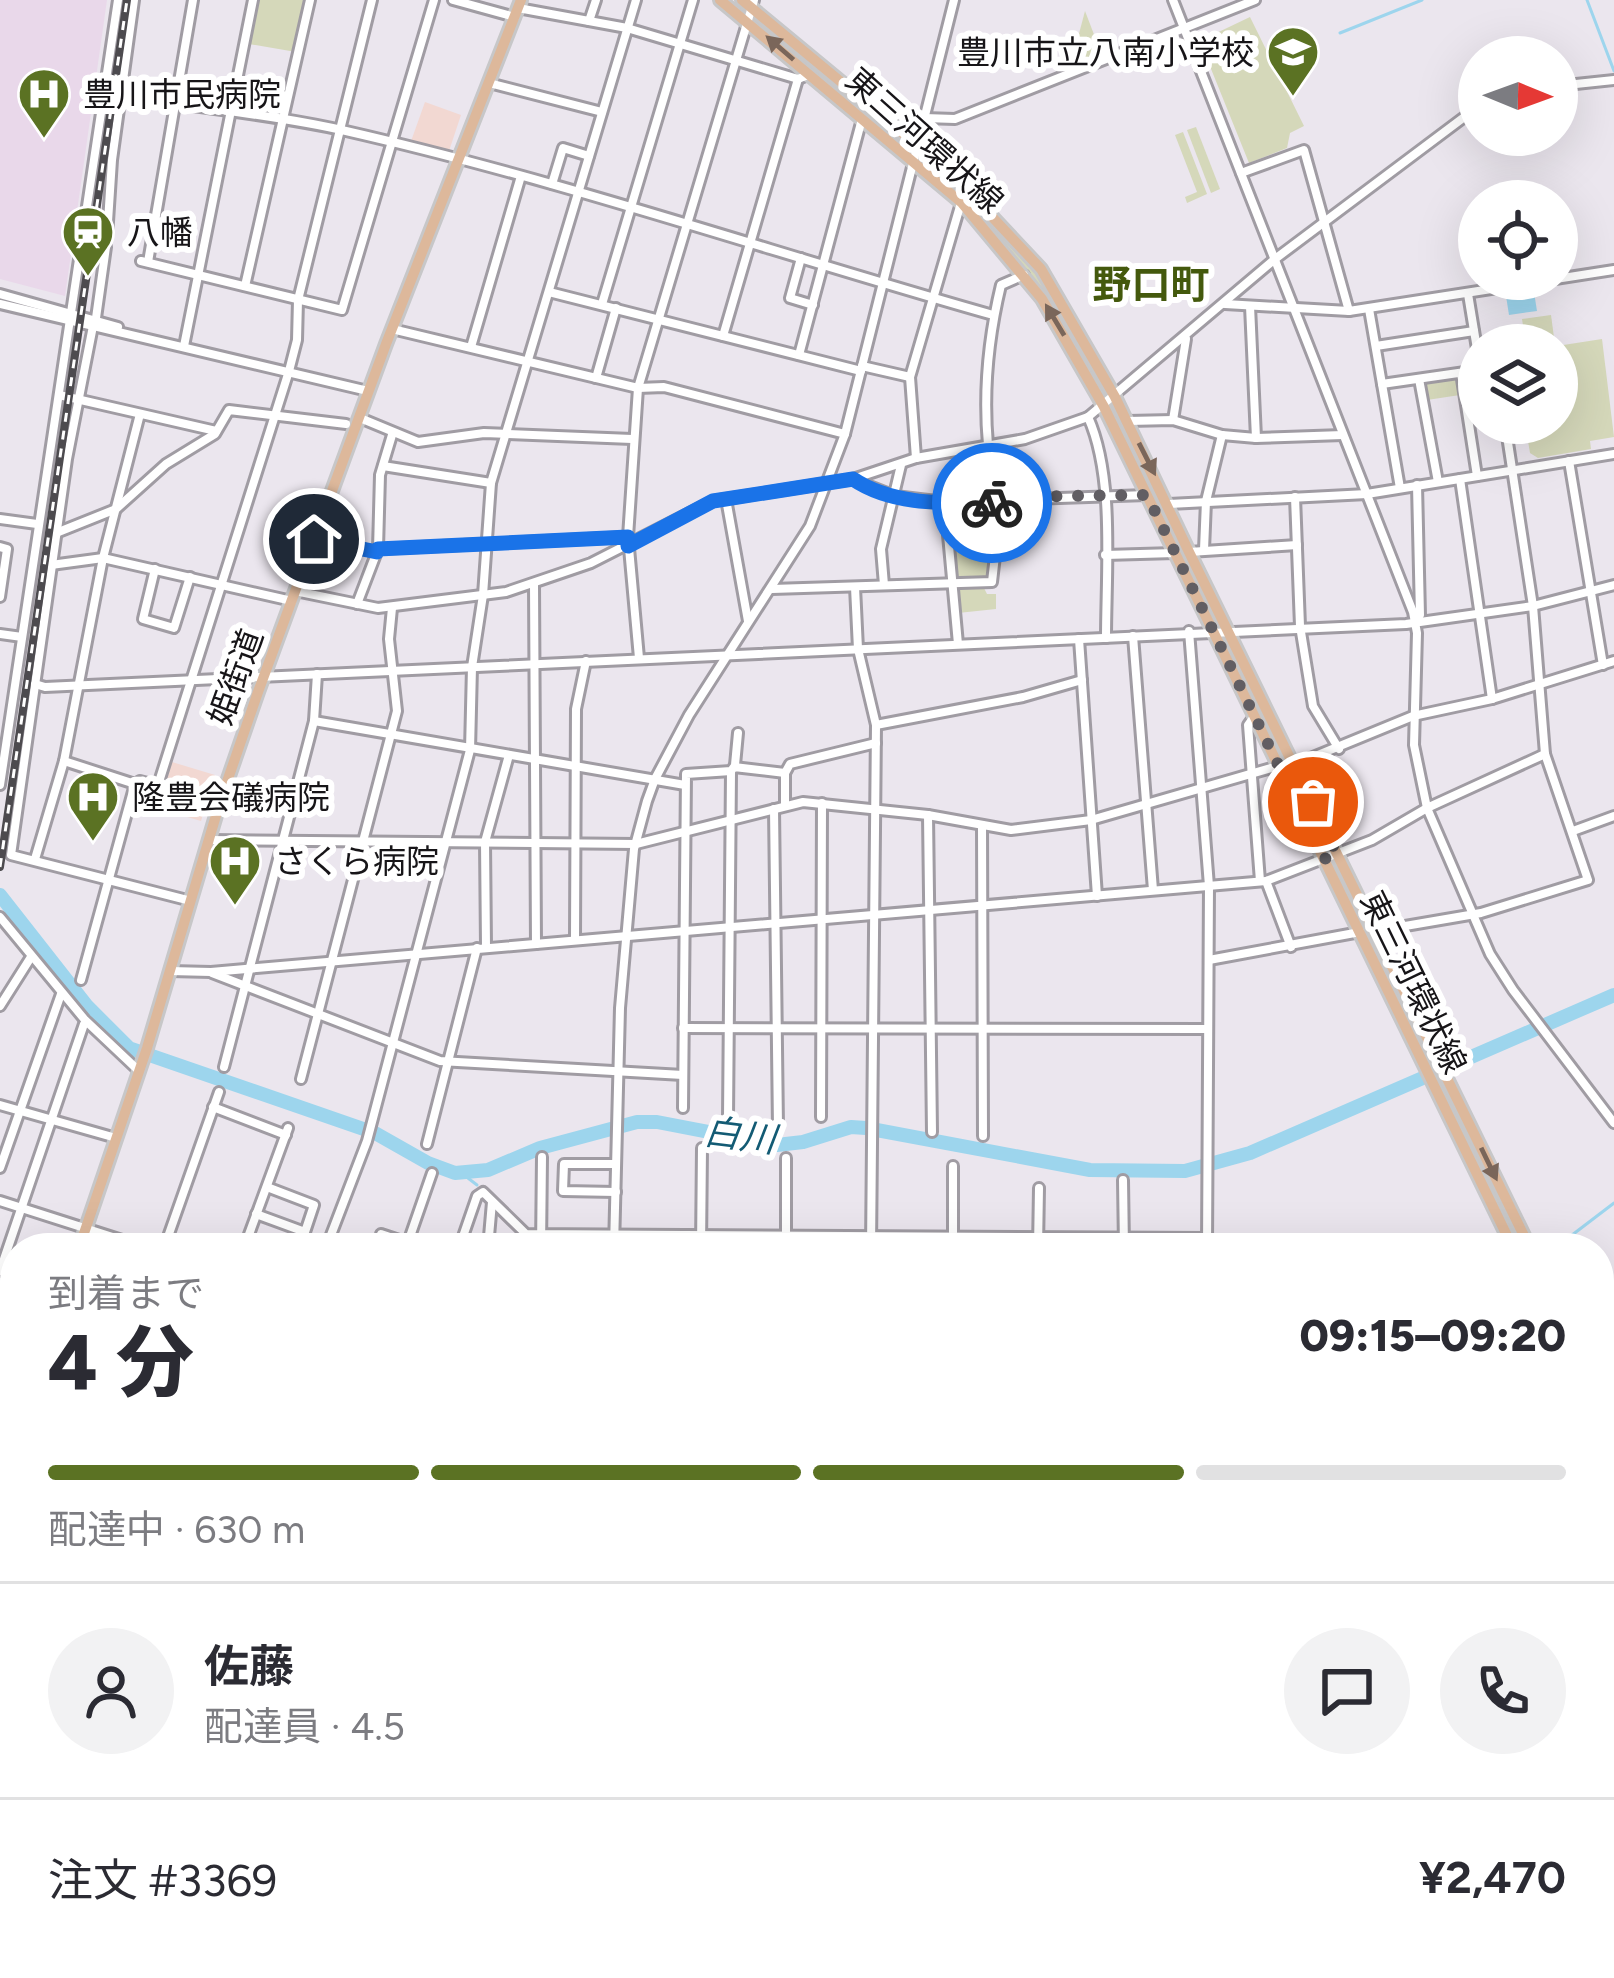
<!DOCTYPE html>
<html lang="ja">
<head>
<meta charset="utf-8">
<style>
  body { margin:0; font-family:Figtree,"Noto Sans JP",sans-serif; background:#f2f2f3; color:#2b2b33; height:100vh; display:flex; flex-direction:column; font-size:45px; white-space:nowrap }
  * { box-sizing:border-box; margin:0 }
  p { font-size:39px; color:#7c7c81 }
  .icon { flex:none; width:66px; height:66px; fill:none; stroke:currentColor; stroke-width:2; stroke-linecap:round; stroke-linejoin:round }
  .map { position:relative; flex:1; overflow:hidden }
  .sheet { position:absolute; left:0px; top:1233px; width:1614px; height:747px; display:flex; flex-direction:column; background:#fff; border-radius:48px 48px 0 0; box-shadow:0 12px 48px #0002 }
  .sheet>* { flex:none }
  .needle { width:78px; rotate:91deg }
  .buttons { position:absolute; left:1458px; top:36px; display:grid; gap:24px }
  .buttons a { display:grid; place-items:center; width:120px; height:120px; border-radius:50%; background:#fff; box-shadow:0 12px 48px #0002; font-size:60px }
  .pin { position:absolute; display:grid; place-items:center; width:102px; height:102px; color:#fff; margin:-51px; border:6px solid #fff; border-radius:50%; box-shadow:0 3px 12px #0007 }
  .courier { position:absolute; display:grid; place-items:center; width:120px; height:120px; margin:-60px; border:9px solid #1a73e8; border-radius:50%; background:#fff; color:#222; box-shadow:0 3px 15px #0007 }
  .summary em { font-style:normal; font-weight:800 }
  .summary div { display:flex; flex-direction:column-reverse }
  .summary { display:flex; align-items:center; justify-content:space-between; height:204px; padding:0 48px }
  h1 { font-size:78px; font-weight:800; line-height:90px }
  .bar { display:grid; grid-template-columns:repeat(4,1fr); gap:18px 12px; align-content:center; height:144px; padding:0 48px }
  .bar i { height:15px; border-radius:9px; background:#e1e1e2 }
  .bar .on { background:#5b7223 }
  .bar p { grid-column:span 4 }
  .line { display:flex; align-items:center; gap:30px; padding:0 48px; border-top:3px solid #e1e1e2 }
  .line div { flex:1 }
  .round { display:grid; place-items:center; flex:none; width:126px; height:126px; border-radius:63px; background:#f2f2f3 }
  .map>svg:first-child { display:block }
  .industrial { fill:#f2d8d2 }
  .medical { fill:#e9d8ea }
  .green { fill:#d5d8ba }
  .water { fill:#9dd5ed }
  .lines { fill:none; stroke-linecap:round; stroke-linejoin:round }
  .stream { stroke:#9dd5ed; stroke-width:3 }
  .river { stroke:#9dd5ed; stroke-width:14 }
  .minor-casing { stroke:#a09ca3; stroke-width:14 }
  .major-casing { stroke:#c7c7c8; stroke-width:16 }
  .minor { stroke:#fff; stroke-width:8 }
  .major { stroke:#ddb89b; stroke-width:10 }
  .rail-casing { stroke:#4d4b4f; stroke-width:8 }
  .rail { stroke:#fff; stroke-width:3; stroke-dasharray:9; stroke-linecap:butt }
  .oneway { fill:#7a665a }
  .done { stroke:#615e63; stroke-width:12; stroke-dasharray:0 21.6 }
  .route { stroke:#1a73e8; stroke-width:15 }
  .labels { text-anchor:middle; stroke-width:12; stroke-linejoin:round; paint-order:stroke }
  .poi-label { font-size:33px; fill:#171518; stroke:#fff; text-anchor:start }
  .street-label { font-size:33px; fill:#171518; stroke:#fff }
  .water-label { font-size:36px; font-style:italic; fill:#135b74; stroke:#fff }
  .quarter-label { font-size:39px; font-weight:bold; fill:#44590d; stroke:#fff }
</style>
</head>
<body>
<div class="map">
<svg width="1614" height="1978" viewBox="0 0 1614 1978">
  <rect width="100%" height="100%" fill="#ebe6ee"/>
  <g class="industrial">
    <path d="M425 102 461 115 449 151 410 144Z"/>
    <path d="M172 762 215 775 201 821 170 812 178 786 166 782Z"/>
    <rect x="62" y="1965" width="536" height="13"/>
    <rect x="619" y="1965" width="443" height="13"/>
  </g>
  <path class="medical" d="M0 0H107L65 296 0 279Z"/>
  <g class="green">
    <path d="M257 0H307L296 52 249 44Z"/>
    <path d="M1085 11 1103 58 1076 69 1072 60Z"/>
    <path d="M1250 17 1304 126 1290 133 1287 148 1249 163 1205 54 1211 50 1206 38Z"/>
    <path d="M766 22 897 134 896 141 765 30Z"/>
    <path d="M1196 127 1220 189 1211 193 1187 130Z"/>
    <path d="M1183 132 1207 194 1187 203 1185 197 1197 192 1175 135Z"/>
    <path d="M934 162 1044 278 1102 382 1097 386C1048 305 1003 234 932 169Z"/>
    <path d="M1551 315 1555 345H1526L1522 319Z"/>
    <path d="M1602 339 1614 437 1590 441 1591 449 1538 458 1530 453 1525 423H1557V346Z"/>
    <path d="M1454 377 1460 395 1427 400 1426 381Z"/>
    <path d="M1123 419 1213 612H1205L1118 423Z"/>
    <path d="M995 505 991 579 957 580 949 508Z"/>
    <path d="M982 584 987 594H996V609L958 613 956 585Z"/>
    <path d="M1228 649H1235L1324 840 1319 841Z"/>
    <path d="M1343 870 1434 1059 1426 1062 1337 872Z"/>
    <path d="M1444 1079 1527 1248H1516L1436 1083Z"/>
    <rect x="1259" y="1965" width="150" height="13"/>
  </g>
  <path class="water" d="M1534 292 1537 311 1509 315 1506 296Z"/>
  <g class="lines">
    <g class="stream">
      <path d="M1587 0 1614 71"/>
      <path d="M1340 33 1422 0"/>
      <path d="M464 1175 477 1185"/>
      <path d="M1555 1248 1614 1203"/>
      <path d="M1599 1302 1614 1290"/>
      <path d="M1614 1391V1399"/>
      <path d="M1417 1978 1418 1965"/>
    </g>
    <g class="river">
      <path d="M0 895 87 1006 129 1048 375 1133 428 1163 455 1173 488 1170 540 1148 637 1122H657L777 1145 803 1142 851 1127 866 1128 1090 1170 1185 1171 1250 1153 1614 995"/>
      <path d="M7 1498 15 1501"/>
      <path d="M1599 1849H1614"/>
    </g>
    <g class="minor-casing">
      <g id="minor">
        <path d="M453 0 515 17"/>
        <path d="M1173 0 1413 612 1417 633 1414 745 1427 808 1490 954 1513 990 1614 1123"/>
        <path d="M518 8 627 28 798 79 808 75"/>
        <path d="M589 21 596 0"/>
        <path d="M489 83 602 112"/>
        <path d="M1557 86 1614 80"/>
        <path d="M121 95C195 108 272 114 346 131 565 181 777 254 993 315"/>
        <path d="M924 118 955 119 1255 0"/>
        <path d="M1241 173 1304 150 1349 311"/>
        <path d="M552 184 563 148 589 156"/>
        <path d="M107 237 112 160 134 0"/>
        <path d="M801 258 790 298 813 305"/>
        <path d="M141 261 342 310 434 0"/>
        <path d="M148 262 193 0"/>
        <path d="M245 286 310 0"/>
        <path d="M549 292 861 371"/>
        <path d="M0 294 118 327"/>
        <path d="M1468 294 1479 361"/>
        <path d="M0 304 368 391"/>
        <path d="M602 304 693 0"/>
        <path d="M1225 304 1349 311 1614 270"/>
        <path d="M1250 306 1256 438"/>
        <path d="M1369 309 1400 488"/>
        <path d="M96 318 106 247"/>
        <path d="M93 326 67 459 11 855 191 901"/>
        <path d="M392 329 638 388 664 387 845 434"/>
        <path d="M723 336 798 79"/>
        <path d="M184 346 253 0"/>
        <path d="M1376 346 1474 331"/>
        <path d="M471 347 521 176"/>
        <path d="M799 355 862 119"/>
        <path d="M862 366 910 377"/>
        <path d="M1461 373 1477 476"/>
        <path d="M596 378 616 308"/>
        <path d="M1419 379 1438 482"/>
        <path d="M1382 384 1479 370"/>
        <path d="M59 395 216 431"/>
        <path d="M1088 417C1115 477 1106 571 1106 638"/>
        <path d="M360 418 418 442 484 433 632 439"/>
        <path d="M1173 420 1186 339"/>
        <path d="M1128 421 1173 420 1222 435 1256 438 1343 435"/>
        <path d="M988 445C983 390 988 339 1001 285L1024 275"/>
        <path d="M916 458 910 377 961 203"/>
        <path d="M1569 461 1603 665"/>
        <path d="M383 466 491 483"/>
        <path d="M1460 479 1492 699"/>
        <path d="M854 480 895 496 945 502 1147 495"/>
        <path d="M1295 497 1300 626 1313 706 1339 749"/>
        <path d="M726 499 748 621"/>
        <path d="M945 502 958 644"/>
        <path d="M1169 504 1367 494 1614 454"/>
        <path d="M0 519 37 524"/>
        <path d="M56 533 116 509 166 464 215 434 229 410 346 424"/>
        <path d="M314 539 377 552"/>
        <path d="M0 547 7 549 0 597"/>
        <path d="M378 549 628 537"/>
        <path d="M1204 550 1206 501 1222 435"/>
        <path d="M1189 552 1297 545"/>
        <path d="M1105 555 1175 553"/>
        <path d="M51 565 103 558 292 601"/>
        <path d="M155 569 143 619 174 628 190 577"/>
        <path d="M534 584 536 944"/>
        <path d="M884 585 881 549 901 465"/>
        <path d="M855 587 858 649 876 725 871 1248"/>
        <path d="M772 589 992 582 1001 503"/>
        <path d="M295 591 378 608 506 592 591 563 713 501 853 479 916 458 1025 439 1088 417 1275 259 1479 106"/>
        <path d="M357 604 378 549 380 475 392 435"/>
        <path d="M1416 620 1420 615 1417 485"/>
        <path d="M1189 631 1209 886 1207 1248"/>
        <path d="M0 634 22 637"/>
        <path d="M1133 636 1153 890"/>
        <path d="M1079 639 1097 896"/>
        <path d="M639 658 628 537 638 388 754 0"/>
        <path d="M35 684 45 687 1406 624 1533 606 1614 585"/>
        <path d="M1253 718 1248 725 1260 881"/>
        <path d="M314 721 685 785"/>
        <path d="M876 725 1023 697 1082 680"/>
        <path d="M64 761 135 784"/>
        <path d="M1296 764 1413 716 1492 699 1614 661"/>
        <path d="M735 765 738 733"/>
        <path d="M0 785 118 0"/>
        <path d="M158 785 289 371 297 340 298 300 372 0"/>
        <path d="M785 806V773L790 764 876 743"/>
        <path d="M774 809 778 1127"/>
        <path d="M928 815 932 1132"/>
        <path d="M982 825 983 1136"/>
        <path d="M1573 831 1614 816"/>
        <path d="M209 840 636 844 803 802 928 815 1011 830 1091 820 1278 766"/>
        <path d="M35 859 64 761 103 558 140 414"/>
        <path d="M1266 881 1291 947"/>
        <path d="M0 917 85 1020 139 1071"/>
        <path d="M1376 931 1481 913 1588 880 1545 754 1533 606 1505 423"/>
        <path d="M575 940 576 709 586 661"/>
        <path d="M486 947 485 842 509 755"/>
        <path d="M1209 960 1360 932"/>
        <path d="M170 971 211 972 1266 881 1372 840 1427 808 1545 754"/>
        <path d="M212 973 440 1061 683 1075"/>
        <path d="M81 980 135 784 140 781 220 802"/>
        <path d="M0 1006 31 957"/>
        <path d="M683 1028 1207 1029"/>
        <path d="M224 1067 314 721 317 674"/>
        <path d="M301 1079 397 711 389 639 392 608"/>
        <path d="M0 1105 116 1138"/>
        <path d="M213 1107 286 1135"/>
        <path d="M683 1108 686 774 731 771 734 767 785 773"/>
        <path d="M821 1117 822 803"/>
        <path d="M728 1118 731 772"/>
        <path d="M427 1144 477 948"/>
        <path d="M0 1168 61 994"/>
        <path d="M1123 1180 1124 1248"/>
        <path d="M616 1192 563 1191 564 1164H616"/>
        <path d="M0 1201 147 1248"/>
        <path d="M256 1214 305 1232 314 1205 267 1187"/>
        <path d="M381 1234 408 1243"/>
        <path d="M164 1248 219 1092"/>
        <path d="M244 1248 288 1128"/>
        <path d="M326 1248 367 1141 470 750 472 667 483 595 491 483 636 0"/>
        <path d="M406 1248 432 1173"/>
        <path d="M459 1248 477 1196 483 1192 526 1234 1207 1238"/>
        <path d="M488 1248 492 1202"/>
        <path d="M541 1248 542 1157"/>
        <path d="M614 1248 620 1008 634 849 647 801 655 779 689 715 810 526 845 434 954 0"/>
        <path d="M701 1248 702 1148"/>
        <path d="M786 1248V1158"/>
        <path d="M953 1248V1166"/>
        <path d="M1038 1248 1039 1188"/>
        <path d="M0 1271 84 1024"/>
        <path d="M0 1317 15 1322"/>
        <path d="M0 1691 15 1699"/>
        <path d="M0 1838H15"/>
        <path d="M0 1919 15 1921"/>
        <path d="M1599 1935H1614"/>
        <path d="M51 1978V1965"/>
        <path d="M611 1978V1965"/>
        <path d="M1066 1978V1965"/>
      </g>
    </g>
    <g class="major-casing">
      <g id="major">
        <path d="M720 0 962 203 1042 299 1104 407 1513 1248"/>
        <path d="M742 0 951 173 1041 269 1115 397 1189 552 1530 1248"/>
        <path d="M79 1248 147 1048 220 802 258 692 386 344 521 0"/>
        <path d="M1599 1384 1614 1374"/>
        <path d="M1599 1389 1614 1423"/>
        <path d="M1599 1423 1614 1454"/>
        <path d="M0 1475 15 1431"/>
        <path d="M0 1477 15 1484"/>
        <path d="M1429 1978V1965"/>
      </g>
    </g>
    <use href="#minor" class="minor"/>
    <use href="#major" class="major"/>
    <g class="rail-casing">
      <path id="rail" d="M0 867 127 0"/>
    </g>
    <use href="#rail" class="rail"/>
  </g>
  <defs><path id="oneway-solid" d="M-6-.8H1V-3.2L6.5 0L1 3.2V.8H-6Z" transform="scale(3)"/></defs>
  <g class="oneway">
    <use href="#oneway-solid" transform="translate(780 48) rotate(-139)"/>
    <use href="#oneway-solid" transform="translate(1055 320) rotate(-121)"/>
    <use href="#oneway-solid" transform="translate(1147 459) rotate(63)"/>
    <use href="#oneway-solid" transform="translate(1489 1164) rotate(64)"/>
  </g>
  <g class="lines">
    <path class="done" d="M992 503 1060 496 1147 495 1324 859 1337 854 1313 802"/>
    <path class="route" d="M314 539 377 552 378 549 628 537V546L713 501 853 479C893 506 946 503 992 503"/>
  </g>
  <defs>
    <g id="school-pin" transform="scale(2.7)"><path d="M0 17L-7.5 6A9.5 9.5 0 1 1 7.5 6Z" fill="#5b7223" stroke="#fff"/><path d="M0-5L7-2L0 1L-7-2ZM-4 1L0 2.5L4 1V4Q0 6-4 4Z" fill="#fff"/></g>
    <g id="hospital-pin" transform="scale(2.7)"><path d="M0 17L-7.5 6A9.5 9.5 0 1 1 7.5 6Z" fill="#5b7223" stroke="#fff"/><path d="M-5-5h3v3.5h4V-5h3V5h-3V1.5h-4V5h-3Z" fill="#fff"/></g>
    <g id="station-pin" transform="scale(2.7)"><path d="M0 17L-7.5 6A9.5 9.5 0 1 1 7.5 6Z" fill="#5b7223" stroke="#fff"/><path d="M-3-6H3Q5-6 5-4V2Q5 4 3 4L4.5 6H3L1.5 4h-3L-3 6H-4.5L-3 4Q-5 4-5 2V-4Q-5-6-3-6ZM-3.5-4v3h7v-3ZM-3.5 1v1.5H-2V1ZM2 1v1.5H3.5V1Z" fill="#fff"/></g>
  </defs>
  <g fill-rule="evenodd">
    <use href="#school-pin" x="1293" y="52"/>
    <use href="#hospital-pin" x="44" y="94"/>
    <use href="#station-pin" x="88" y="232"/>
    <use href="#hospital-pin" x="93" y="797"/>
    <use href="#hospital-pin" x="235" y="861"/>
  </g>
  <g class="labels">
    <g class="poi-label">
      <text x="1254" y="64" text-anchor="end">豊川市立八南小学校</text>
      <text x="83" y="106">豊川市民病院</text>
      <text x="127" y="244">八幡</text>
      <text x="132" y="809">隆豊会礒病院</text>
      <text x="274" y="873">さくら病院</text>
    </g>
    <g class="street-label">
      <text transform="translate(925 140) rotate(42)" y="12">東三河環状線</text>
      <text transform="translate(235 677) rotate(-70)" y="12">姫街道</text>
      <text transform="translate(1414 982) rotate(64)" y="12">東三河環状線</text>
    </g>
    <g class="water-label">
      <text transform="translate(740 1135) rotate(7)" y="13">白川</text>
    </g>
    <g class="quarter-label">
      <text x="1151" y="298">野口町</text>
    </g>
  </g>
</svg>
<div class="buttons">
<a><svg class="needle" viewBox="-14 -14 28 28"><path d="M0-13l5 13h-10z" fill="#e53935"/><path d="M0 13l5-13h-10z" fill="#7c7c81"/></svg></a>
<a><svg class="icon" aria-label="locate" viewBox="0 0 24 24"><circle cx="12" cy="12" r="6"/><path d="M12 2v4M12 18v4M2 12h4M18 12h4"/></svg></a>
<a><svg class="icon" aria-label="layers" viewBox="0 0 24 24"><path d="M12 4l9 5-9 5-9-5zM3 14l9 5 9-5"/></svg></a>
</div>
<div class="pin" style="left:1313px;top:802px;background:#ea580c"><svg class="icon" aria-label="bag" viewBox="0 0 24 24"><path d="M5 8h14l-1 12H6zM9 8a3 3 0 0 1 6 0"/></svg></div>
<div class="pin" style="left:314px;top:539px;background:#1f2937"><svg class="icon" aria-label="home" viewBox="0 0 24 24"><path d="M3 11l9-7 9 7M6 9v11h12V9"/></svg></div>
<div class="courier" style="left:992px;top:503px"><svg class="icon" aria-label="bike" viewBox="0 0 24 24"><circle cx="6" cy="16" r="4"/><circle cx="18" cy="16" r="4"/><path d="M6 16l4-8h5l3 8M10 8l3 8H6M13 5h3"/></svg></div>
<section class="sheet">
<div class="summary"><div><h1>4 分</h1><p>到着まで</p></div><em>09:15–09:20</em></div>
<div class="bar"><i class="on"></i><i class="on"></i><i class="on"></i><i></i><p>配達中 · 630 m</p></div>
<div class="line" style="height:216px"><a class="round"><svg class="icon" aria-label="person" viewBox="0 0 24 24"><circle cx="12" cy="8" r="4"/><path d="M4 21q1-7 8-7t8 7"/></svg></a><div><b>佐藤</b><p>配達員 · 4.5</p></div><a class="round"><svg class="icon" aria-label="chat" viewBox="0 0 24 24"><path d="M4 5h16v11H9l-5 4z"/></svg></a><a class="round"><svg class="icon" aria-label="phone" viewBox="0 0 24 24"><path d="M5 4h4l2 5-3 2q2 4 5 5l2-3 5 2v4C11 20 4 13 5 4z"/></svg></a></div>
<div class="line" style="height:156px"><div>注文 #3369</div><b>¥2,470</b></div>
</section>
</div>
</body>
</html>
